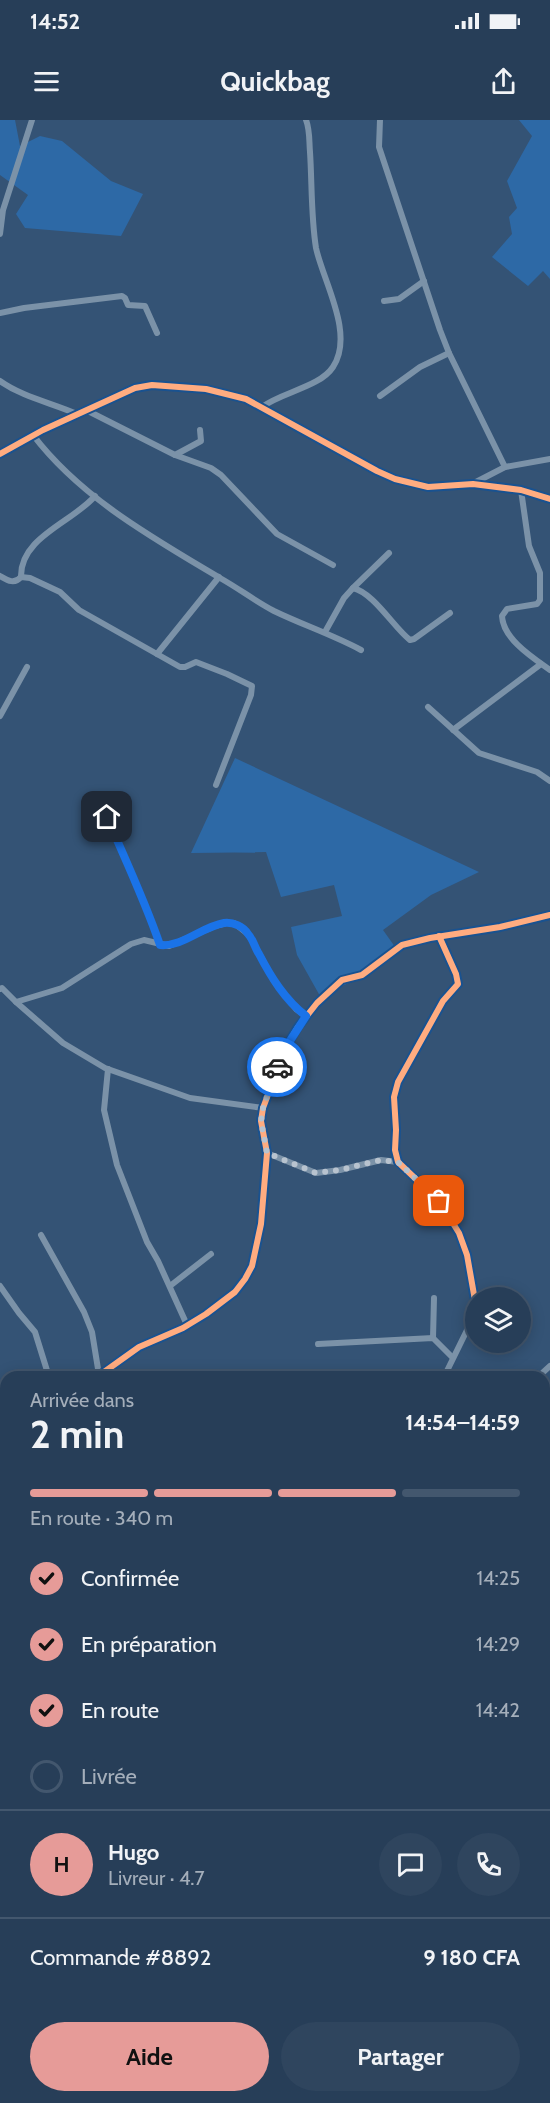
<!DOCTYPE html>
<html lang="fr">
<head>
<meta charset="utf-8">
<style>
  body { margin:0; font-family:Cabin,sans-serif; background:#2f455e; color:#f1f3f6; height:100vh; display:flex; flex-direction:column; font-size:22px; white-space:nowrap }
  * { box-sizing:border-box; margin:0 }
  p { font-size:20px; color:#a4aeba }
  .icon { flex:none; width:33px; height:33px; fill:none; stroke:currentColor; stroke-width:2; stroke-linecap:round; stroke-linejoin:round }
  .map { position:relative; flex:1; overflow:hidden }
  .side { position:absolute; left:0px; top:1251px; width:550px; height:732px; display:flex; flex-direction:column; background:#273e58; border-radius:18px 18px 0 0; box-shadow:0 3px 15px #0003,0 0 0 2px #43576e }
  .side>* { flex:none }
  .buttons { position:absolute; left:465px; top:1167px; display:grid; gap:12px }
  .buttons a { display:grid; place-items:center; width:66px; height:66px; border-radius:50%; background:#273e58; box-shadow:0 3px 15px #0003,0 0 0 2px #43576e; font-size:30px }
  .pin { position:absolute; display:grid; place-items:center; width:51px; height:51px; color:#fff; margin:-26px; border-radius:12px; box-shadow:0 3px 9px #0006 }
  .courier { position:absolute; display:grid; place-items:center; width:60px; height:60px; margin:-30px; border:4px solid #1a73e8; border-radius:50%; background:#fff; color:#222; box-shadow:0 2px 8px #0007 }
  .head em { font-style:normal; font-weight:700 }
  .head div { display:flex; flex-direction:column-reverse }
  .head { display:flex; align-items:center; justify-content:space-between; height:102px; padding:0 30px }
  h1 { font-size:39px; font-weight:700; line-height:45px }
  .bar { display:grid; grid-template-columns:repeat(4,1fr); gap:9px 6px; align-content:center; height:72px; padding:0 30px }
  .bar i { height:8px; border-radius:4px; background:#43576e }
  .bar .selected { background:#e69b98 }
  .bar p { grid-column:span 4 }
  .line { display:flex; align-items:center; gap:15px; padding:0 30px; border-top:2px solid #43576e }
  .line div { flex:1 }
  .round { display:grid; place-items:center; flex:none; width:63px; height:63px; border-radius:32px; background:#2f455e }
  ol { padding:0 30px; list-style:none }
  li { display:flex; align-items:center; gap:18px; height:66px }
  li p { margin-inline-start:auto }
  li .icon { padding:6px; border-radius:50%; background:#e69b98; color:#111; stroke-width:4 }
  li:last-child { color:#a4aeba }
  li i { width:33px; height:33px; border:3px solid #43576e; border-radius:50% }
  .primary-button { display:flex; gap:12px; margin-top:auto; padding:12px 30px }
  .primary-button a { flex:1; height:69px; border-radius:36px; background:#e69b98; color:#111; font-size:24px; font-weight:700; line-height:69px; text-align:center }
  .primary-button a+a { background:#2f455e; color:#f1f3f6 }
  .status { display:flex; justify-content:space-between; align-items:center; height:42px; padding:0 30px; background:#273e58; direction:ltr }
  .status svg { height:16px; fill:currentColor }
  header { display:flex; justify-content:space-between; align-items:center; height:78px; padding:0 30px; background:#273e58; font-size:27px; font-weight:700 }
  .map>svg:first-child { display:block }
  .green { fill:#2d69a6 }
  .lines { fill:none; stroke-linecap:round; stroke-linejoin:round }
  .minor { stroke:#7b92a8; stroke-width:6 }
  .tertiary { stroke:#7b92a8; stroke-width:8 }
  .cycleway-casing { stroke:#195290; stroke-width:10 }
  .cycleway { stroke:#ffac80; stroke-width:6 }
  .done { stroke:#b8c3cf; stroke-width:6; stroke-dasharray:0 10.8 }
  .route { stroke:#1a73e8; stroke-width:8 }
</style>
</head>
<body>
<div class="status"><b>14:52</b><svg viewBox="0 0 49 12"><path d="M0 12V9h3v3zM5 12V6h3v6zM10 12V3h3v9zM15 12V0h3v12zM26 1h20v11H26zM47 4h2v5h-2z"/></svg></div>
<header><svg class="icon" aria-label="menu" viewBox="0 0 24 24"><path d="M4 6h16M4 12h16M4 18h16"/></svg>Quickbag<svg class="icon" aria-label="share" viewBox="0 0 24 24"><path d="M12 15V3M7 8l5-5 5 5M5 13v7h14v-7"/></svg></header>
<div class="map">
<svg width="550" height="1983" viewBox="0 0 550 1983">
  <rect width="100%" height="100%" fill="#345375"/>
  <g class="green">
    <path d="M0 0H15L20 26 40 16 62 21 111 61 143 74 121 116 25 108 16 94 28 75 0 55Z"/>
    <path d="M519 0H550V159L543 151 528 166 492 137 512 114 509 97 517 88 507 61 532 16Z"/>
    <path d="M235 638 479 752 431 775 383 810 398 831 362 857 320 876 297 835 291 807 342 796 334 765 281 777 266 732 191 733Z"/>
  </g>
  <g class="lines">
    <g class="minor">
      <path d="M380 0 379 27 440 210 449 233 505 347"/>
      <path d="M0 114 3 90 32 0"/>
      <path d="M384 181 399 179 424 161"/>
      <path d="M0 193 24 188 122 176 125 178 128 185 145 186 157 213"/>
      <path d="M0 261C24 278 53 283 79 295"/>
      <path d="M380 276 420 247 449 233"/>
      <path d="M262 287C282 272 320 267 333 247 355 214 323 161 316 128 311 98 312 62 310 32 309 21 310 10 306 0"/>
      <path d="M88 291 175 335 201 321 200 310"/>
      <path d="M33 315C81 378 153 418 220 458 238 468 255 481 274 491 303 505 333 515 361 530"/>
      <path d="M0 334 43 310 135 268 152 265 206 269 246 279 377 351 395 359 428 367 473 364 521 370 550 379"/>
      <path d="M175 335 211 348 221 355 277 414 333 445"/>
      <path d="M474 363 505 347 550 339"/>
      <path d="M521 370 529 426 540 453V480L537 484 507 489 502 496C503 519 533 538 550 550"/>
      <path d="M0 456C7 460 14 465 21 457L30 458 60 472 79 490 180 547H185L196 542 227 554 252 566 251 575 216 665"/>
      <path d="M21 457C20 417 73 402 95 376"/>
      <path d="M353 468 389 433"/>
      <path d="M325 512 344 478 353 468C374 473 394 508 410 520L414 519 450 493"/>
      <path d="M157 534 219 457"/>
      <path d="M428 587 479 633 537 652 550 661"/>
      <path d="M0 596 27 547"/>
      <path d="M453 610 541 544"/>
      <path d="M107 697C125 740 145 781 160 825"/>
      <path d="M439 816 456 854 458 864 443 881 398 962 394 977 396 1010 395 1030 398 1042 439 1081 459 1113 467 1135 476 1186"/>
      <path d="M0 869 2 868 16 882 62 868 131 824 144 820 169 826 215 806 226 803H234L249 815 274 861 296 889 306 896"/>
      <path d="M16 882 63 923 105 948 190 978 263 988"/>
      <path d="M108 949 104 990 117 1045 147 1122 158 1141 187 1205"/>
      <path d="M267 1033 316 1053 340 1050 381 1040 398 1042"/>
      <path d="M41 1115 84 1192 92 1212 99 1255"/>
      <path d="M0 1166 19 1193 35 1212 49 1257"/>
      <path d="M170 1166 211 1134"/>
      <path d="M433 1218 434 1178"/>
      <path d="M318 1224 433 1218 452 1237"/>
      <path d="M97 1257 139 1227 183 1208 206 1194 235 1172 245 1159 252 1146 261 1104 267 1033 261 1001 263 988 286 927 298 907 317 883 342 860 362 855 402 825 430 818 500 807 550 795"/>
      <path d="M444 1257 469 1206 476 1188"/>
      <path d="M538 1257 550 1246"/>
      <path d="M0 1299 6 1296"/>
      <path d="M0 1358 6 1363"/>
      <path d="M0 1406 6 1410"/>
      <path d="M0 1449 6 1445"/>
      <path d="M544 1597 550 1594"/>
      <path d="M0 1604 6 1603"/>
      <path d="M0 1630 6 1637"/>
      <path d="M544 1773 550 1763"/>
      <path d="M6 1786V1801"/>
      <path d="M544 1816 550 1821"/>
      <path d="M0 1887 6 1886"/>
      <path d="M24 1977 25 1983"/>
      <path d="M144 1977 148 1983"/>
      <path d="M320 1977 327 1983"/>
    </g>
    <g class="tertiary">
      <path d="M544 1868 550 1863"/>
      <path d="M402 1983 413 1977"/>
    </g>
    <g class="cycleway-casing">
      <g id="cycleway">
        <path d="M0 334 43 310 135 268 152 265 206 269 246 279 377 351 395 359 428 367 473 364 521 370 550 379"/>
        <path d="M439 816 456 854 458 864 443 881 398 962 394 977 396 1010 395 1030 398 1042 439 1081 459 1113 467 1135 476 1186"/>
        <path d="M97 1257 139 1227 183 1208 206 1194 235 1172 245 1159 252 1146 261 1104 267 1033 261 1001 263 988 286 927 298 907 317 883 342 860 362 855 402 825 430 818 500 807 550 795"/>
      </g>
    </g>
    <use href="#cycleway" class="cycleway"/>
  </g>
  <g class="lines">
    <path class="done" d="M277 947 263 988 261 1001 267 1033 316 1053 340 1050 381 1040 398 1042 439 1081"/>
    <path class="route" d="M107 697C125 739 145 781 160 825 183 827 201 807 224 803 233 802 243 806 248 814 253 819 255 828 259 834 271 857 285 880 306 896L286 927 277 947"/>
  </g>
</svg>
<div class="buttons">
<a><svg class="icon" aria-label="layers" viewBox="0 0 24 24"><path d="M12 4l9 5-9 5-9-5zM3 14l9 5 9-5"/></svg></a>
</div>
<div class="pin" style="left:439px;top:1081px;background:#ea580c"><svg class="icon" aria-label="bag" viewBox="0 0 24 24"><path d="M5 8h14l-1 12H6zM9 8a3 3 0 0 1 6 0"/></svg></div>
<div class="pin" style="left:107px;top:697px;background:#1f2937"><svg class="icon" aria-label="home" viewBox="0 0 24 24"><path d="M3 11l9-7 9 7M6 9v11h12V9"/></svg></div>
<div class="courier" style="left:277px;top:947px"><svg class="icon" aria-label="car" viewBox="0 0 24 24"><path d="M5 17H2v-5l4-1 3-4h7l3 4 3 1v5h-3M9 17h6M6 11h13"/><circle cx="7" cy="17" r="2"/><circle cx="17" cy="17" r="2"/></svg></div>
<section class="side">
<div class="head"><div><h1>2 min</h1><p>Arrivée dans</p></div><em>14:54–14:59</em></div>
<div class="bar"><i class="selected"></i><i class="selected"></i><i class="selected"></i><i></i><p>En route · 340 m</p></div>
<ol>
<li><svg class="icon" aria-label="check" viewBox="0 0 24 24"><path d="M5 12l5 5 9-10"/></svg>Confirmée<p>14:25</p></li>
<li><svg class="icon" aria-label="check" viewBox="0 0 24 24"><path d="M5 12l5 5 9-10"/></svg>En préparation<p>14:29</p></li>
<li><svg class="icon" aria-label="check" viewBox="0 0 24 24"><path d="M5 12l5 5 9-10"/></svg>En route<p>14:42</p></li>
<li><i></i>Livrée</li>
</ol>
<div class="line" style="height:108px"><b class="round" style="background:#e69b98;color:#111">H</b><div><b>Hugo</b><p>Livreur · 4.7</p></div><a class="round"><svg class="icon" aria-label="chat" viewBox="0 0 24 24"><path d="M4 5h16v11H9l-5 4z"/></svg></a><a class="round"><svg class="icon" aria-label="phone" viewBox="0 0 24 24"><path d="M5 4h4l2 5-3 2q2 4 5 5l2-3 5 2v4C11 20 4 13 5 4z"/></svg></a></div>
<div class="line" style="height:78px"><div>Commande #8892</div><b>9 180 CFA</b></div>
<div class="primary-button"><a>Aide</a><a>Partager</a></div>
</section>
</div>
</body>
</html>
